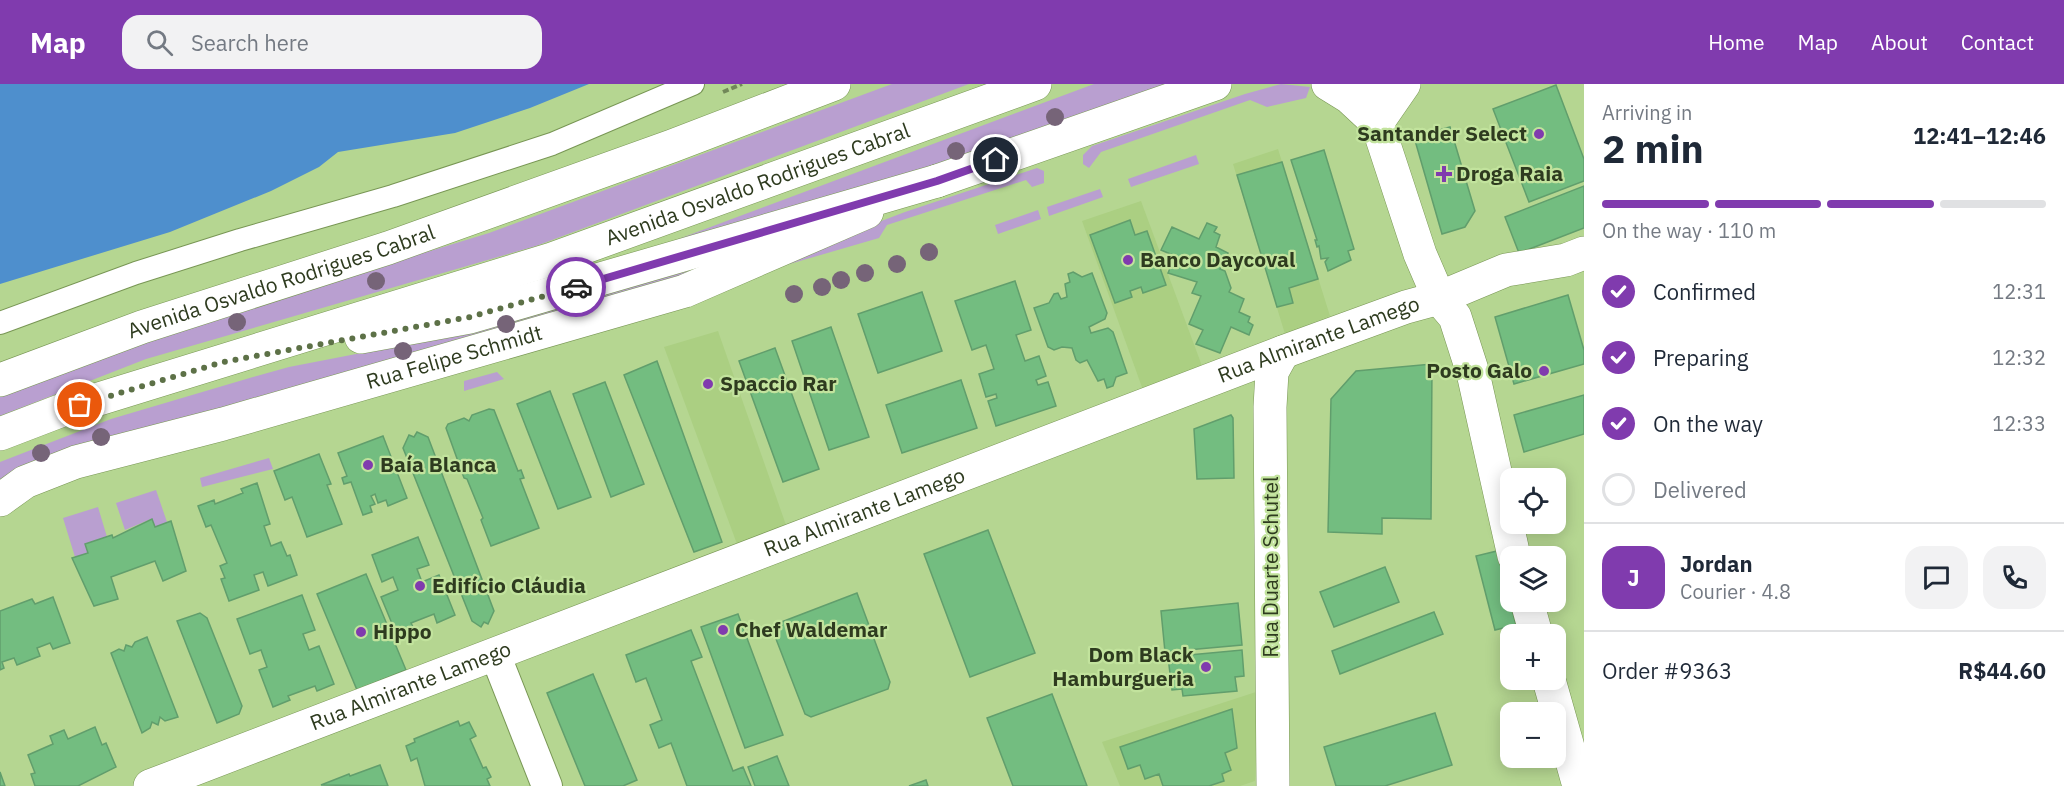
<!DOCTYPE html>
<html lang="en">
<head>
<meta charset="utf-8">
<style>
  body { margin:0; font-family:"IBM Plex Sans",sans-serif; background:#f2f2f3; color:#1f2937; height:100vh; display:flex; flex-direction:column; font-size:22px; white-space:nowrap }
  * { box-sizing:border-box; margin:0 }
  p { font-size:20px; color:#747a83 }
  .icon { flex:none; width:33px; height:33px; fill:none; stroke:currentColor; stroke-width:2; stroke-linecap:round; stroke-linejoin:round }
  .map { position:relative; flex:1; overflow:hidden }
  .sheet { display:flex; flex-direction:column; background:#fff; width:480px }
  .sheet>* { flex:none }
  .tools { position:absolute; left:1500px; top:384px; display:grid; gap:12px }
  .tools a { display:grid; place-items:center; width:66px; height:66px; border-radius:12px; background:#fff; box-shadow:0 3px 15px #0003; font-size:30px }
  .pin { position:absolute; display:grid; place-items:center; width:51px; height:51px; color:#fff; margin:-26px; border:3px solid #fff; border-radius:50%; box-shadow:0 2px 6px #0007 }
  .courier { position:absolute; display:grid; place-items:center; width:60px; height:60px; margin:-30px; border:4px solid #803bae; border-radius:50%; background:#fff; color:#222; box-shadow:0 2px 8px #0007 }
  .headline em { font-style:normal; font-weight:800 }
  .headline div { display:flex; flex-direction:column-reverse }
  .headline { display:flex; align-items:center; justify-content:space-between; height:102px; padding:0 18px }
  h1 { font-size:39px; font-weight:800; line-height:45px }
  .bar { display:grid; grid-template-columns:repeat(4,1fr); gap:9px 6px; align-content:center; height:72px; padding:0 18px }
  .bar i { height:8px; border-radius:4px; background:#e0e1e3 }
  .bar .current { background:#803bae }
  .bar p { grid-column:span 4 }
  .line { display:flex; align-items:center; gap:15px; padding:0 18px; border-top:2px solid #e0e1e3 }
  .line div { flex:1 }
  .round { display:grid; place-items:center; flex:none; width:63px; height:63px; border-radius:18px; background:#f2f2f3 }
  ol { padding:0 18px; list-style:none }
  li { display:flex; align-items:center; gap:18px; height:66px }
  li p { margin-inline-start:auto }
  li .icon { padding:6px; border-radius:50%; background:#803bae; color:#fff; stroke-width:4 }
  li:last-child { color:#747a83 }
  li i { width:33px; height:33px; border:3px solid #e0e1e3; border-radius:50% }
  header { display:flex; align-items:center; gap:36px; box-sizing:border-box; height:84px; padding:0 30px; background:#803bae; color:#fff }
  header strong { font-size:28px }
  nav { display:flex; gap:33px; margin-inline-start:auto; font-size:21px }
  .search { width:420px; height:54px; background:#f2f2f3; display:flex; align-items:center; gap:15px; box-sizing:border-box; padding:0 21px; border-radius:18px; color:#747a83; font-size:22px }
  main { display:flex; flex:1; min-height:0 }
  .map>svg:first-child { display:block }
  .built { fill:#abcf82 }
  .green { fill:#b99fd0 }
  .water { fill:#4e8fcd }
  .building { fill:#73bd80; stroke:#619e6c; stroke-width:1.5 }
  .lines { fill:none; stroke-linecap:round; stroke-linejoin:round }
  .pedestrian-casing { stroke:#789654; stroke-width:24 }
  .minor-casing { stroke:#789654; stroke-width:32 }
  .tertiary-casing { stroke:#789654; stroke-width:34 }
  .secondary-casing { stroke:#789654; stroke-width:34 }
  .primary-casing { stroke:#789654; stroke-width:34 }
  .trunk-casing { stroke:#789654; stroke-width:34 }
  .path { stroke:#718858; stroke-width:4; stroke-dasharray:6 3; stroke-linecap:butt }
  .pedestrian { stroke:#fff; stroke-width:22 }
  .minor { stroke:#fff; stroke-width:30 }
  .tertiary { stroke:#fff; stroke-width:33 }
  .secondary { stroke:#fff; stroke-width:33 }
  .primary { stroke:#fff; stroke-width:33 }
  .trunk { stroke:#fff; stroke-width:33 }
  .tree { fill:#766478 }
  .done { stroke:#5d7147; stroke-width:6; stroke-dasharray:0 10.8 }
  .route { stroke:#803bae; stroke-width:8 }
  .poi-dot { fill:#803bae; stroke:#c2e39d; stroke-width:2 }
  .labels { text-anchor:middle; stroke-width:4.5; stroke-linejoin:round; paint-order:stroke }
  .poi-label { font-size:21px; font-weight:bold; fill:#2e3b1f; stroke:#c2e39d; text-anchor:start }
  .street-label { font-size:21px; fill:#2e3b1f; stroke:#c2e39d }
</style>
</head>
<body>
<header>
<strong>Map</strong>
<div class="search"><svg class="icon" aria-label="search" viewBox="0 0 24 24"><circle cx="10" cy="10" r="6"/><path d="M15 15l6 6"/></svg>Search here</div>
<nav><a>Home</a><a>Map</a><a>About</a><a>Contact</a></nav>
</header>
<main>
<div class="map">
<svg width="1584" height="702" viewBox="0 0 1584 702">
  <rect width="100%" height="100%" fill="#b5d691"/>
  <g class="built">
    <path d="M1278 65 1330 232 1285 250 1233 80Z"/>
    <path d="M1141 117 1202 282 1143 306 1082 137Z"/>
    <path d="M718 247 786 441 737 460 664 263Z"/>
    <path d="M1256 608 1255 697 1240 702H1120L1102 658Z"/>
  </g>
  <g class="green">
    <path d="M892 0H969L536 162 146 275 0 332V309L139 256 489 149Z"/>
    <path d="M1094 0H1167L818 121 673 157Z"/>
    <path d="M1281 0 1310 3 1306 14 1267 23 1250 16 1101 68 1089 84 1083 80V71L1092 62 1245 10Z"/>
    <path d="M1196 71 1199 80 1131 103 1128 95Z"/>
    <path d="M1037 84 1044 87V99L1032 103 1026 96 887 141 879 154 745 193V189L905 128Z"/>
    <path d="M1100 105 1103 113 1049 132 1047 123Z"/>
    <path d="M1038 126 1041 135 998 150 995 141Z"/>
    <path d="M801 148 540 244 0 399V378L111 335 253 293 289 283 449 252Z"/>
    <path d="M497 288 504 295 464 307V297Z"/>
    <path d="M269 374 273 385 202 403 200 394Z"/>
    <path d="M156 406 167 438 155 443 151 435 125 446 116 419Z"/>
    <path d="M98 423 107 453 85 460 88 469 75 473 63 434Z"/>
  </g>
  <path class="water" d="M0 0H589L530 24 455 49 338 68 319 83 271 107 170 148 0 200Z"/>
  <g class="building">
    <path d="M1556 1 1584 75V97L1529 118 1493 25Z"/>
    <path d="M1450 43 1475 127 1465 143 1442 150 1414 53Z"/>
    <path d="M1324 66 1354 165 1348 167 1351 176 1328 187 1325 178 1328 174 1321 175 1319 162 1317 163 1315 156H1317L1291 76Z"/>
    <path d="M1282 78 1318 195 1289 204 1293 219 1277 223 1237 91Z"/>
    <path d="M1584 102V144L1519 169 1505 133Z"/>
    <path d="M1130 136 1135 151 1147 147 1166 201 1143 209 1141 203 1130 207 1132 213 1115 219 1090 151Z"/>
    <path d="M1207 139 1217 143 1214 148 1220 151 1216 163 1228 169 1220 185 1225 187 1231 204 1229 208 1244 215 1239 228 1250 233 1248 238 1253 241 1249 251 1231 243 1220 269 1196 260 1203 246 1189 240 1201 212 1192 209 1197 198 1168 189 1175 172 1161 166 1172 143 1199 155Z"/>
    <path d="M1073 188 1082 193 1092 189 1107 229 1105 235 1089 243 1091 249 1108 244 1113 248 1127 289 1116 293 1113 302 1107 304 1104 295 1098 297 1087 276 1080 279 1076 276 1072 264 1062 263 1054 266 1048 263 1034 224 1049 219 1054 210 1058 209 1061 215 1067 213 1065 200 1070 198 1068 190Z"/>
    <path d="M1015 197 1031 246 1016 251 1025 277 1039 272 1046 292 1036 296 1038 301 1048 298 1056 322 996 342 988 317 997 314 996 310 986 313 979 290 994 285 986 261 972 266 955 217Z"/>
    <path d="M922 208 942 267 878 289 858 230Z"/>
    <path d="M1568 211 1584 266V280L1514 300 1495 233Z"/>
    <path d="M831 243 869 353 829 366 792 257Z"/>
    <path d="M775 264 819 385 783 398 739 277Z"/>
    <path d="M657 277 722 458 694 468 624 291Z"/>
    <path d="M1432 280 1431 435 1382 434V450L1328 448 1331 315 1356 287Z"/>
    <path d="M961 296 977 344 902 369 886 321Z"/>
    <path d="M605 298 644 400 611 413 573 310Z"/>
    <path d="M550 307 591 413 558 425 517 320Z"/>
    <path d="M1584 311V350L1524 368 1514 331Z"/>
    <path d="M489 325 494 326 518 387 521 386 524 394 520 395 539 444 491 462 481 436 483 434 467 395 464 394 446 344 448 340 464 334 469 337 472 331Z"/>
    <path d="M1231 331 1233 334 1234 394 1197 395 1194 345Z"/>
    <path d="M417 348 428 353 494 527 488 540 484 538 481 543 472 537 403 364 409 351 414 353Z"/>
    <path d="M383 352 407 414 388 422 386 416 378 419 375 410 371 412 375 420 370 422 372 428 363 431 351 398 344 400 342 394 347 392 338 369Z"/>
    <path d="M319 370 331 400 327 401 342 440 307 453 292 413 285 416 274 387Z"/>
    <path d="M257 399 270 440 264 442 271 462 281 458 287 472 290 471 297 491 268 502 263 488 254 491 259 506 229 517 221 495 225 494 220 482 227 479 211 441 206 443 198 422 214 416 215 420 243 409 241 405Z"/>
    <path d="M152 435 155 443 171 437 186 487 163 497 155 477 111 493 118 515 94 522 72 474 88 469 85 460 112 451 113 454Z"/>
    <path d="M988 446 1035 569 970 593 924 470Z"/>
    <path d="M418 453 429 481 417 485 422 498 439 491 455 531 437 539 434 530 411 539 415 547 398 554 381 513 398 506 393 493 382 498 372 471Z"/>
    <path d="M1497 467 1516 541 1495 546 1476 472Z"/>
    <path d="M1385 483 1399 518 1334 543 1320 508Z"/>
    <path d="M366 490 406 586 357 606 317 510Z"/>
    <path d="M857 509 890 598 888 605 811 633 805 630 771 542Z"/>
    <path d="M302 511 315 546 303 550 309 566 319 562 334 600 317 607 315 602 288 612 290 616 273 623 259 586 267 583 261 566 250 570 237 535Z"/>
    <path d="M53 513 70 559 53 565 50 559 37 564 40 572 17 581 14 574 2 578 4 584 0 586V527L32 515 35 520Z"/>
    <path d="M1238 519 1242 561 1165 568 1161 527Z"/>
    <path d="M1434 528 1443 550 1340 590 1332 567Z"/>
    <path d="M200 529 207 534 242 622 239 630 217 639 177 537Z"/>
    <path d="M738 530 783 651 745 664 701 543Z"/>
    <path d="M691 546 702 573 691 577 733 687 743 683 751 702H687L671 659 659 664 650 641 662 636 646 594 636 598 626 571Z"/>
    <path d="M147 553 178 633 165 637 160 633 158 641 152 638 150 644 142 649 111 569 119 565 124 567 126 561 132 563 135 558Z"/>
    <path d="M1242 566 1244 592 1235 593 1237 607 1183 612 1182 605 1172 606 1168 573Z"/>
    <path d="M593 590 637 696 623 702H585L547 609Z"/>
    <path d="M1052 610 1087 702H1013L987 634Z"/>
    <path d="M1232 625 1237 664 1225 669 1231 686 1222 690 1224 697 1209 702H1163L1159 690 1145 695 1140 681 1128 685 1120 663Z"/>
    <path d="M1435 629 1452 681 1385 702H1336L1324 663Z"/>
    <path d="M458 637 460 642 469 638 476 652 470 655 483 684 486 683 491 693 487 695 490 702H425L417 674 411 677 406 662 415 658 414 655Z"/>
    <path d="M95 643 102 661 106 659 116 683 78 702H35L31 690 35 689 28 671 53 660 50 652 64 646 68 655Z"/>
    <path d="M777 672 789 702H755L748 683Z"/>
    <path d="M380 681 388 702 321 701 349 690 350 692Z"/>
    <path d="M0 688 5 702H0Z"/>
    <path d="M926 696 928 702H909Z"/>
  </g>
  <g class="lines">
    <g class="pedestrian-casing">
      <path id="pedestrian" d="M0 239 136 189 240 156 393 112 552 60 693 0"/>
    </g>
    <g class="minor-casing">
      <path id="minor" d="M495 570 547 702"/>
    </g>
    <g class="tertiary-casing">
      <g id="tertiary">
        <path d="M1369 0 1377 39 1420 170 1439 214 1455 233 1473 289 1514 472"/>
        <path d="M1527 518 1536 550"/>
        <path d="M1549 596 1579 702"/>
        <path d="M1273 702 1270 323 1272 288 1283 268"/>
      </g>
    </g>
    <g class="secondary-casing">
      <g id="secondary">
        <path id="s1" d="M0 416 25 398 76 378 223 340 685 207 867 128"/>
        <path id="s2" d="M150 702 1283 268 1406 223 1439 214 1506 186 1566 176 1584 169"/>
      </g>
    </g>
    <g class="primary-casing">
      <g id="primary">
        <path d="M1328 0 1349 13 1377 39 1404 0"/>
        <path d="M937 97 1215 0"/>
      </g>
    </g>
    <g class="trunk-casing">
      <g id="trunk">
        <path d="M361 253 470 233 937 97"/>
        <path id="s3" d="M0 296 142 243 388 164 672 62 834 0"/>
        <path id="s4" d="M0 350 60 327 552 175 1035 0"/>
      </g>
    </g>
    <path class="path" d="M723 8 742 0"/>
    <use href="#pedestrian" class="pedestrian"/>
    <use href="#minor" class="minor"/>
    <use href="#tertiary" class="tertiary"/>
    <use href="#secondary" class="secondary"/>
    <use href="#primary" class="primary"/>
    <use href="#trunk" class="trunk"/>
  </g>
  <g class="tree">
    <circle cx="1055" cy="33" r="9"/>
    <circle cx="956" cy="67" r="9"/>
    <circle cx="929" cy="168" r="9"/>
    <circle cx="897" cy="180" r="9"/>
    <circle cx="865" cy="189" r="9"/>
    <circle cx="841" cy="196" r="9"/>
    <circle cx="376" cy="197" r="9"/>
    <circle cx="822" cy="203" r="9"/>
    <circle cx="794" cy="210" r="9"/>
    <circle cx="237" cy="238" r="9"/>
    <circle cx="506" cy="240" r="9"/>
    <circle cx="403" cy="267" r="9"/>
    <circle cx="101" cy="353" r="9"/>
    <circle cx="41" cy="369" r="9"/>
  </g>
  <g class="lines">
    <path class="done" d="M80 321 223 278 470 233 576 203"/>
    <path class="route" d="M576 203 937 97 996 76"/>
  </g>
  <g class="poi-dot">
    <circle cx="1539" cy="50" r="6"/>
    <path d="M1441 81h6v6h6v6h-6v6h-6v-6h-6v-6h6z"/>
    <circle cx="1128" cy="176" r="6"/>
    <circle cx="1544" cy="287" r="6"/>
    <circle cx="708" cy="300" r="6"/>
    <circle cx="368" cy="381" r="6"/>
    <circle cx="420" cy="502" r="6"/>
    <circle cx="723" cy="546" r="6"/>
    <circle cx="361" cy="548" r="6"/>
    <circle cx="1206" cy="583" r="6"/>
  </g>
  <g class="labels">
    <g class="poi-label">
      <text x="1527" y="57" text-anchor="end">Santander Select</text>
      <text x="1456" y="97">Droga Raia</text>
      <text x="1140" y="183">Banco Daycoval</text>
      <text x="1532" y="294" text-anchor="end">Posto Galo</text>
      <text x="720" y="307">Spaccio Rar</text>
      <text x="380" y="388">Baía Blanca</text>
      <text x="432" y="509">Edifício Cláudia</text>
      <text x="735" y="553">Chef Waldemar</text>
      <text x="373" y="555">Hippo</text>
      <text x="1194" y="578" text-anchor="end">Dom Black<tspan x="1194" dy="24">Hamburgueria</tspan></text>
    </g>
    <g class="street-label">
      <text dy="7" stroke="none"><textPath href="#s4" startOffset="798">Avenida Osvaldo Rodrigues Cabral</textPath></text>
      <text dy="7" stroke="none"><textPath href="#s3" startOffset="298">Avenida Osvaldo Rodrigues Cabral</textPath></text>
      <text dy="7" stroke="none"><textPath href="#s2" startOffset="1251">Rua Almirante Lamego</textPath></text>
      <text dy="7" stroke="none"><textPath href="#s1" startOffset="478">Rua Felipe Schmidt</textPath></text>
      <text dy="7" stroke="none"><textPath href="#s2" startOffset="765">Rua Almirante Lamego</textPath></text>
      <text transform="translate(1271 483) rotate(-90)" y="7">Rua Duarte Schutel</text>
      <text dy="7" stroke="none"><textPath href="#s2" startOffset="279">Rua Almirante Lamego</textPath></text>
    </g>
  </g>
</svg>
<div class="tools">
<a><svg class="icon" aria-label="locate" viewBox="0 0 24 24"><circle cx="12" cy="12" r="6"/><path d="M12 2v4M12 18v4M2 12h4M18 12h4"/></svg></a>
<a><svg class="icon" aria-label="layers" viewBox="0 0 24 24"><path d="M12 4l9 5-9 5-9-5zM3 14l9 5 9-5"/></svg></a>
<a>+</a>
<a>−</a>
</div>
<div class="pin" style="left:80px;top:321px;background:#ea580c"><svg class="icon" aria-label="bag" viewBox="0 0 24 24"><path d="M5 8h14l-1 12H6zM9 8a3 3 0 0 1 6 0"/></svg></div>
<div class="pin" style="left:996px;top:76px;background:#1f2937"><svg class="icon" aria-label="home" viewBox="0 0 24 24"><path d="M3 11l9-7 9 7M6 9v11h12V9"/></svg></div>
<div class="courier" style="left:576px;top:203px"><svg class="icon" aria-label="car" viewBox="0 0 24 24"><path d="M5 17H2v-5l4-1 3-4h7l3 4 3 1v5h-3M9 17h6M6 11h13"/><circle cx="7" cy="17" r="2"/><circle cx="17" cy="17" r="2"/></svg></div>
</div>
<section class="sheet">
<div class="headline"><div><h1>2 min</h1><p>Arriving in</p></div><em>12:41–12:46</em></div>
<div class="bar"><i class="current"></i><i class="current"></i><i class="current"></i><i></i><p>On the way · 110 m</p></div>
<ol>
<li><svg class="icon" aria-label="check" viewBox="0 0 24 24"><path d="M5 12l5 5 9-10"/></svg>Confirmed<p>12:31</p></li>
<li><svg class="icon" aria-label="check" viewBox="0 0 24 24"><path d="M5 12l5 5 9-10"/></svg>Preparing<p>12:32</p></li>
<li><svg class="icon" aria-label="check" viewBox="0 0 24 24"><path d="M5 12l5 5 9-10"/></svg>On the way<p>12:33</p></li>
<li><i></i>Delivered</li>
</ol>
<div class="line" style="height:108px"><b class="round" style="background:#803bae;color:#fff">J</b><div><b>Jordan</b><p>Courier · 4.8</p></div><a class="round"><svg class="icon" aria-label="chat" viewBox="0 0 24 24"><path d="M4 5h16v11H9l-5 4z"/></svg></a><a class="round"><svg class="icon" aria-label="phone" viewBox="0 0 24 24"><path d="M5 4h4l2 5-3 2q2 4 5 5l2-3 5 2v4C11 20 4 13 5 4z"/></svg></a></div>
<div class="line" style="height:78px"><div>Order #9363</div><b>R$44.60</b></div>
</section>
</main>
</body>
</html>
